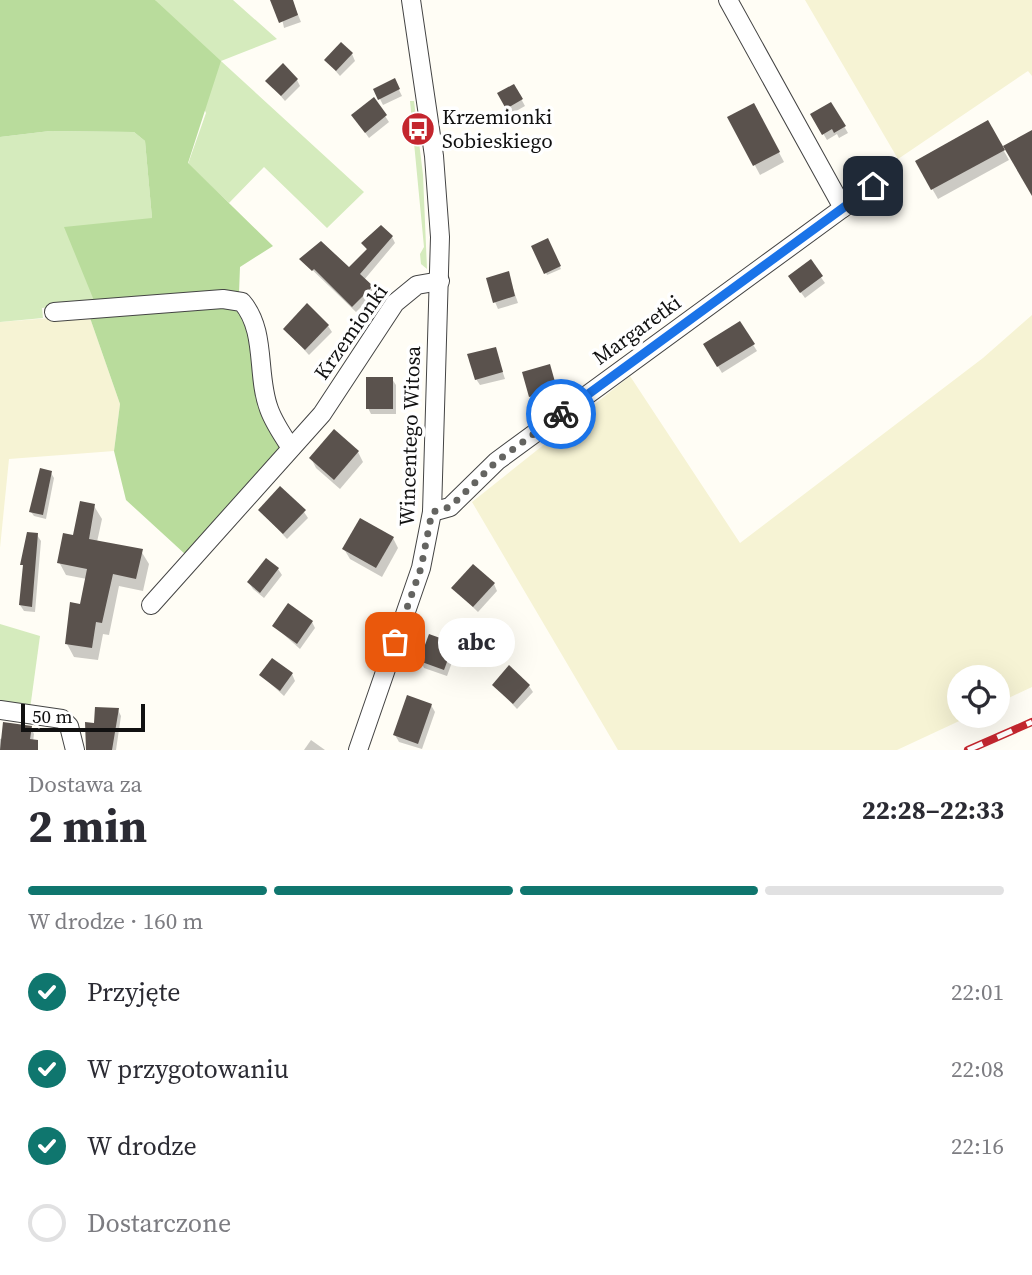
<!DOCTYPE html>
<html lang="pl">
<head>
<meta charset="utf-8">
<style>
  body { margin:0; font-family:"Source Serif 4",serif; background:#f7f7f7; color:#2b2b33; height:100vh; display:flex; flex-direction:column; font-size:26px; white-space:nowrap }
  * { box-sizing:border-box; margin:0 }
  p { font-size:23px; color:#7c7c81 }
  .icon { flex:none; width:38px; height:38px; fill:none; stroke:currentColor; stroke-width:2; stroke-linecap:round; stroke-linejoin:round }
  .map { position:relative; height:750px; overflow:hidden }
  .side { display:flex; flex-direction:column; background:#fff; flex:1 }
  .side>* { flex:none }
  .buttons { position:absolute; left:947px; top:665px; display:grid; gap:14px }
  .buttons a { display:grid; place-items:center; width:63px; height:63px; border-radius:50%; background:#fff; box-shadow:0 7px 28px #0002; font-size:35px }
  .scale { position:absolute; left:21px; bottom:18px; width:124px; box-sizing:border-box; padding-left:7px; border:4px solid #111; border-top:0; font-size:19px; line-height:24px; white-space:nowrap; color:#111; -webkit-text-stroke:5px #fff; paint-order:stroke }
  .pin { position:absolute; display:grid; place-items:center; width:60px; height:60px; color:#fff; margin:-30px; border-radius:14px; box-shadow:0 4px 10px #0006 }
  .courier { position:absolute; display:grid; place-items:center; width:70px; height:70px; margin:-35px; border:5px solid #1a73e8; border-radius:50%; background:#fff; color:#222; box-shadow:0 2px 9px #0007 }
  .bubble { position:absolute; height:49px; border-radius:24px; background:#fff; box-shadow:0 7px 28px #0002; font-size:23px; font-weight:700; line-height:49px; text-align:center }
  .summary em { font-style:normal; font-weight:700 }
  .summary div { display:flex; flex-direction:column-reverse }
  .summary { display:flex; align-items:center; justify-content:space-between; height:119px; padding:0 28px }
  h1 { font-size:46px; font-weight:700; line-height:52px }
  .bar { display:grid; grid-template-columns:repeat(4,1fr); gap:10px 7px; align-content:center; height:84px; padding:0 28px }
  .bar i { height:9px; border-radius:5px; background:#e1e1e2 }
  .bar .active { background:#0f766e }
  .bar p { grid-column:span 4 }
  ol { padding:0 28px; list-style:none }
  li { display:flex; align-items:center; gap:21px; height:77px }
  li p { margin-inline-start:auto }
  li .icon { padding:7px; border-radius:50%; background:#0f766e; color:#fff; stroke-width:4 }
  li:last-child { color:#7c7c81 }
  li i { width:38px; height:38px; border:4px solid #e1e1e2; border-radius:50% }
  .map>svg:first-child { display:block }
  .farmland { fill:#f6f3d4 }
  .green { fill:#d5ebbd }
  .forest { fill:#b9dc9c }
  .shadow { fill:#0003 }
  .building { fill:#5a524d }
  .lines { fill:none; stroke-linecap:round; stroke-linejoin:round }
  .minor-casing { stroke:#444; stroke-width:20 }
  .minor { stroke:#fff; stroke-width:18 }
  .rail-casing { stroke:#c4262e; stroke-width:8 }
  .rail { stroke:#fff; stroke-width:5; stroke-dasharray:16; stroke-linecap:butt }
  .done { stroke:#646461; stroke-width:7; stroke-dasharray:0 12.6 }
  .route { stroke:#1a73e8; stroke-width:9 }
  .labels { text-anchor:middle; stroke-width:7; stroke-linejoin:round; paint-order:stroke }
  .poi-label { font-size:21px; fill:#111; stroke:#fff; text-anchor:start }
  .street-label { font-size:21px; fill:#111; stroke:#fff }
</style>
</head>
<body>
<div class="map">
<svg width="1032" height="750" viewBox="0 0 1032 750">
  <rect width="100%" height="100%" fill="#fffdf5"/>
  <g class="farmland">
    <path d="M805 0H1032V76L1028 71 898 159Z"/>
    <path d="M89 315 120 404 114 451 9 459 0 548V322Z"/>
    <path d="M1032 315V687L998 703V677H959V716H970L897 750H618L472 502 630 376 740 543 983 358Z"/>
  </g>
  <g class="green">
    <path d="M155 0H233L277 39 221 61 364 192 327 228 264 167 229 203 188 164 206 113Z"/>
    <path d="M410 101H414L423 175 427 269 421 264 420 254 424 247Z"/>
    <path d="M50 131 134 132 145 141 152 218 95 303 42 308 43 318 0 322V137Z"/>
    <path d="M0 624 40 636 30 709 0 705Z"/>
  </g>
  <g class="forest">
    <path d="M0 0H155L221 61 188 163 273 246 240 267 239 293 95 303 64 227 152 218 145 141 134 132 50 131 0 137Z"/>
    <path d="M233 306C259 333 254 374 261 409 264 422 274 436 280 448L185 554 126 500 114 451 120 404 89 315Z"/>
  </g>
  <g class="shadow">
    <path d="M278 0H292L301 22 284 28Z"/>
    <path d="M352 54 355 61 340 76 326 60Z"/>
    <path d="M297 80 300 86 285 101 268 81Z"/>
    <path d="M394 80 402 96 383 105 375 89Z"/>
    <path d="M514 86 525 106 511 114 499 94Z"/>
    <path d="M831 104 848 133 839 138 837 134 827 140 812 115Z"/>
    <path d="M754 105 784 162 760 175 730 118Z"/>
    <path d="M385 116 389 122 369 138 357 121Z"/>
    <path d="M988 123 1009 160 938 199 917 162Z"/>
    <path d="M392 237 395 243 364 280 375 293 356 312 301 259 349 270 368 251 363 244Z"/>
    <path d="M547 240 561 269 547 275 533 247Z"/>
    <path d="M810 262 825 283 805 298 794 283Z"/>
    <path d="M508 274 518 303 498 309 495 302Z"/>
    <path d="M740 324 757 351 722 373 705 345Z"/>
    <path d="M328 326 332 332 309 355 285 329Z"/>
    <path d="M495 349 505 379 480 385 476 379Z"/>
    <path d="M549 366 559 395 534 402 530 396Z"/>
    <path d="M392 379 396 385V414H371L368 408Z"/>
    <path d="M334 432 358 452 363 462 340 489 316 468 311 458Z"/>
    <path d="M51 473 54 478 46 519 34 516 31 512Z"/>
    <path d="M94 506 102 519 97 542 141 551 149 564 143 591 119 586 109 635 103 634 98 660 74 657 67 644 81 606 87 579 66 575 59 562Z"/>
    <path d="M260 510 304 512 308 518 287 539Z"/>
    <path d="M37 535 41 541 35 612 24 611 20 605 25 569 22 564Z"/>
    <path d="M393 538 398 548 382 577 350 559 344 549Z"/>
    <path d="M278 569 282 575 264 598 253 589 249 583Z"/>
    <path d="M494 584 497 591 478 612 453 588Z"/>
    <path d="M312 622 315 628 300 649 274 626Z"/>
    <path d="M453 644 456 651 447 676 424 668 421 661Z"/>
    <path d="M292 674 295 681 284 696 261 675Z"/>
    <path d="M494 685 529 686 533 692 517 709Z"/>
    <path d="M431 705 435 712 422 749 399 742 395 735Z"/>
    <path d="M118 710 121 716 116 750H88L96 725Z"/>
    <path d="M31 728 34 734 32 750H0V739Z"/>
    <path d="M311 740 325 750H304Z"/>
  </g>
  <g class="building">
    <path d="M270 0H293L298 15 279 23Z"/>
    <path d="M341 42 353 53 336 71 324 60Z"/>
    <path d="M283 63 298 79 281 96 265 81Z"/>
    <path d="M395 78 400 89 378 100 373 89Z"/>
    <path d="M514 84 523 99 506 109 497 93Z"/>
    <path d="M374 97 387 115 365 133 351 115Z"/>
    <path d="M831 102 846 126 834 133 832 129 822 135 810 114Z"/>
    <path d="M754 103 780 152 753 166 727 117Z"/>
    <path d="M988 120 1005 150 931 190 915 161Z"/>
    <path d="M1032 130V196L1003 146Z"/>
    <path d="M381 225 393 236 360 274 373 286 352 307 314 269 312 271 299 259 321 241 349 267 367 249 361 243Z"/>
    <path d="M548 238 561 266 544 274 531 246Z"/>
    <path d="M811 259 823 276 800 293 788 276Z"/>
    <path d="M509 271 515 296 493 303 486 278Z"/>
    <path d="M307 303 329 325 305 350 283 329Z"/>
    <path d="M740 321 755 344 717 367 703 344Z"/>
    <path d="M496 347 503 372 475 380 467 354Z"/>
    <path d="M550 364 557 389 529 397 522 372Z"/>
    <rect x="366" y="377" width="27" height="32"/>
    <path d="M334 429 359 451 334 480 309 458Z"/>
    <path d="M40 468 52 471 43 515 29 512Z"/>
    <path d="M280 486 306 510 283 534 258 510Z"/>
    <path d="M80 501 95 504 89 539 143 549 136 579 113 574 102 623 96 622 92 648 65 644 70 602 80 604 87 569 57 563 63 533 73 535Z"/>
    <path d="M360 518 394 537 376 568 342 549Z"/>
    <path d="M27 532 38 533 32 607 19 605 23 565H20Z"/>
    <path d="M266 558 279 568 260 593 247 582Z"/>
    <path d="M473 564 495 583 473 607 451 588Z"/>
    <path d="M288 603 313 621 297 644 272 626Z"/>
    <path d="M429 634 454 643 444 670 419 661Z"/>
    <path d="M272 658 293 673 280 691 259 675Z"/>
    <path d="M509 665 530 685 513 704 492 685Z"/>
    <path d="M407 695 432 704 418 744 393 735Z"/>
    <path d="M95 707 119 708 112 750H86L85 722 94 723Z"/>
    <path d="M3 722 32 726 30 739 38 740V750H0Z"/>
  </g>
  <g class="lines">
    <g class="minor-casing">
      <g id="minor">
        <path d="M728 0 843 208"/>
        <path d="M54 312 223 299 242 302C267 331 256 375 269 409 274 423 283 436 291 448"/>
        <path d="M432 512 450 507 497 461 873 186"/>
        <path d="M151 605 322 414 395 303 417 285 440 281"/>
        <path d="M0 710 62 719 69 726 75 750"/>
        <path d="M358 750 421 568 432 512 440 237 434 156 411 0"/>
      </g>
    </g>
    <use href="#minor" class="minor"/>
    <g class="rail-casing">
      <path id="rail" d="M968 750 1032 722"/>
    </g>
    <use href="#rail" class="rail"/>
  </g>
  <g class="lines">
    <path class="done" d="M395 642 421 568 432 512 450 507 497 461 561 414"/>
    <path class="route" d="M561 414 873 186"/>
  </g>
  <defs>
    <g id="bus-disc" transform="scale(1.75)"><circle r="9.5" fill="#c4262e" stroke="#fff"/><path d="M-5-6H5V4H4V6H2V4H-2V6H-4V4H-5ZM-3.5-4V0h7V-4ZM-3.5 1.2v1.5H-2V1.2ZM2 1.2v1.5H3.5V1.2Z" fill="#fff"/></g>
  </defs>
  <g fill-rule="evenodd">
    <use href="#bus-disc" x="418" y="129"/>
  </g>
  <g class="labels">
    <g class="poi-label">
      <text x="442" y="124">Krzemionki<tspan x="442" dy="24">Sobieskiego</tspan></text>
    </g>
    <g class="street-label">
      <text transform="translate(637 330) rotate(-36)" y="7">Margaretki</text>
      <text transform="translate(351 332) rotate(-55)" y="7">Krzemionki</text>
      <text transform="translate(410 436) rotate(-88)" y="7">Wincentego Witosa</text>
    </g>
  </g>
</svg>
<div class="buttons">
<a><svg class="icon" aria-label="locate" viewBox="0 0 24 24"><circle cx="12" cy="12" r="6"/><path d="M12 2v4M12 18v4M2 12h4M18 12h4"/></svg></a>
</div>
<div class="scale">50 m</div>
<div class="pin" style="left:395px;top:642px;background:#ea580c"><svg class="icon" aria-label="bag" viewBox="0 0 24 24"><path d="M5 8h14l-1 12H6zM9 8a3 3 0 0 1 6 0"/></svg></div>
<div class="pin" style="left:873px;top:186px;background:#1f2937"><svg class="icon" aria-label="home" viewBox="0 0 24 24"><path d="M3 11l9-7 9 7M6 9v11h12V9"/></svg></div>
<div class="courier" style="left:561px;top:414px"><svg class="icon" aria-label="bike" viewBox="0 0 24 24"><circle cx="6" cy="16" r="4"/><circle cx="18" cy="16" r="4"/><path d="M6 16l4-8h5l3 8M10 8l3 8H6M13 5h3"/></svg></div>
<div class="bubble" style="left:438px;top:618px;width:77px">abc</div>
</div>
<section class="side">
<div class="summary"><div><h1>2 min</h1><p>Dostawa za</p></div><em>22:28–22:33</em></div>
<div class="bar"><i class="active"></i><i class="active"></i><i class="active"></i><i></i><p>W drodze · 160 m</p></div>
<ol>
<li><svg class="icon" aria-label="check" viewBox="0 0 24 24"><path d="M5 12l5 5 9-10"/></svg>Przyjęte<p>22:01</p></li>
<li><svg class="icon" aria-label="check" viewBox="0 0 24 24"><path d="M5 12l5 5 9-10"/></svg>W przygotowaniu<p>22:08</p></li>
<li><svg class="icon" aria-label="check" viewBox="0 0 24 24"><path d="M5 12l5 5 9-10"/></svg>W drodze<p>22:16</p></li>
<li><i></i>Dostarczone</li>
</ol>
</section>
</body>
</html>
